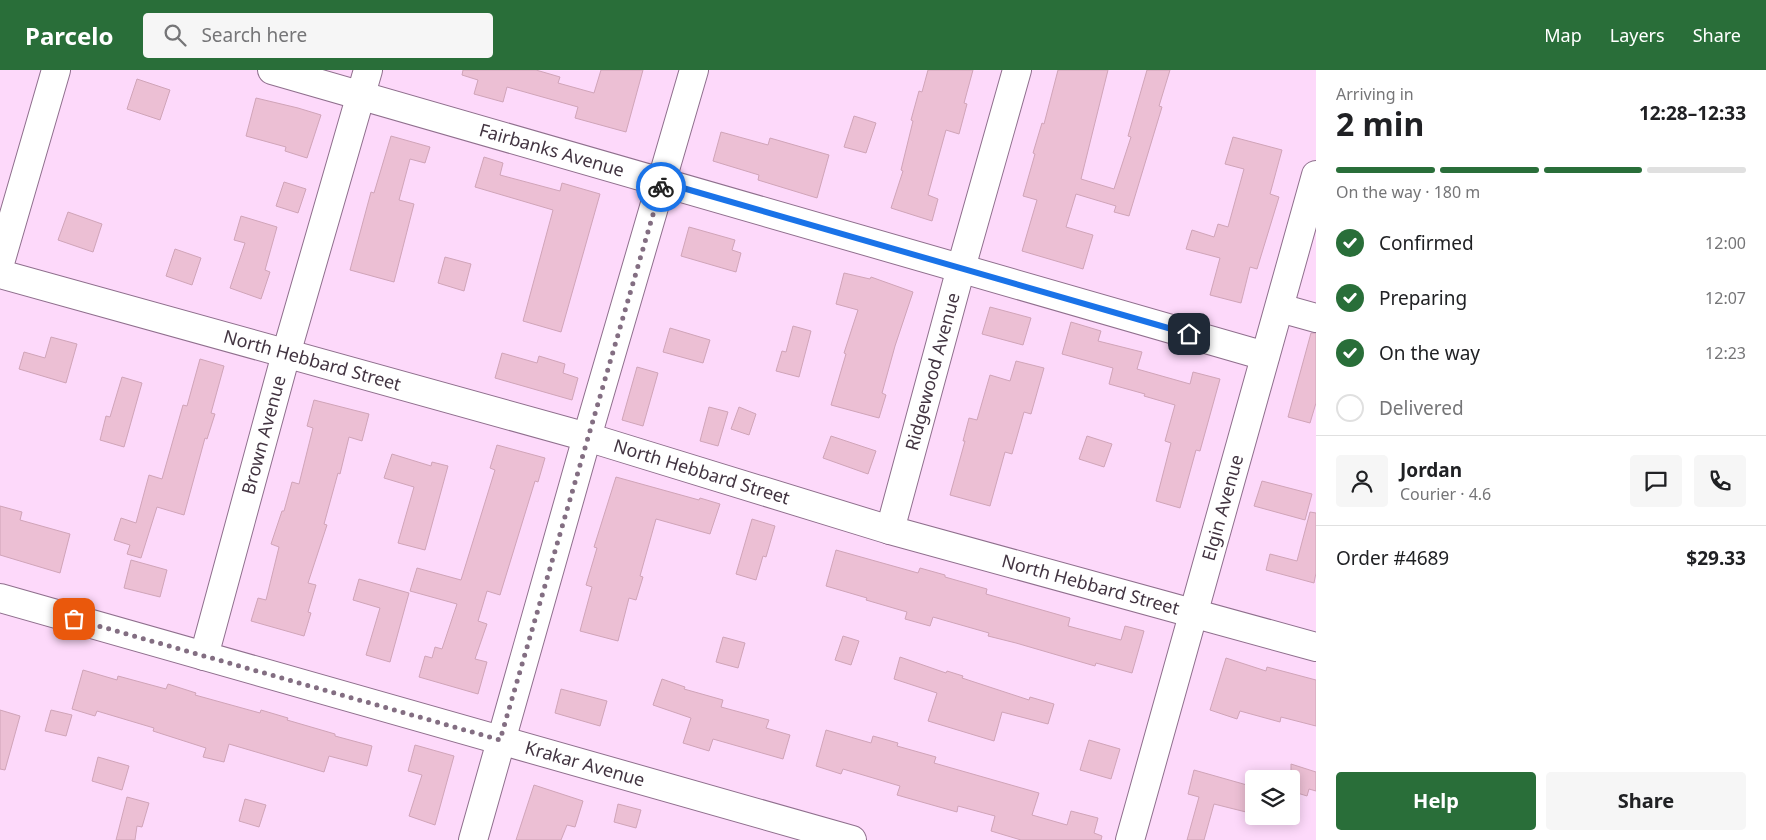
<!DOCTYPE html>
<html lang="en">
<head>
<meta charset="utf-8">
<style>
  body { margin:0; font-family:"Noto Sans",sans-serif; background:#f6f6f6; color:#202124; height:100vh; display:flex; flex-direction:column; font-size:19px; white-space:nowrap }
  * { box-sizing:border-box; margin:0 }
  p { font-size:16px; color:#757577 }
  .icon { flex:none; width:28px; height:28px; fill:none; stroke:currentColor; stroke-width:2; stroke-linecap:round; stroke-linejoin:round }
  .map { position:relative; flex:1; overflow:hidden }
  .side { display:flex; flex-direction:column; background:#fff; width:450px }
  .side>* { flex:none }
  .fabs { position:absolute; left:1245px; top:700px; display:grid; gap:10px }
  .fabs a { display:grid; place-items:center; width:55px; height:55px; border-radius:5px; background:#fff; box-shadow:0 2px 12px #0003; font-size:25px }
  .pin { position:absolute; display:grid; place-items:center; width:42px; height:42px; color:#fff; margin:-21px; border-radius:10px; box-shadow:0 2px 8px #0006 }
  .courier { position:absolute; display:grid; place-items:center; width:50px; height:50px; margin:-25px; border:4px solid #1a73e8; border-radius:50%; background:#fff; color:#222; box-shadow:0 1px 6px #0007 }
  .overview em { font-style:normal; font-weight:700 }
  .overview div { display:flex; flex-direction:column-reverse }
  .overview { display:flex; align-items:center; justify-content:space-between; height:85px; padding:0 20px }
  h1 { font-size:32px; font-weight:700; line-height:38px }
  .bar { display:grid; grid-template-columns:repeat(4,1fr); gap:8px 5px; align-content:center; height:60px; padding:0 20px }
  .bar i { height:6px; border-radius:4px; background:#e0e0e0 }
  .bar .on { background:#296e39 }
  .bar p { grid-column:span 4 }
  .line { display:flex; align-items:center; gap:12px; padding:0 20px; border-top:1px solid #e0e0e0 }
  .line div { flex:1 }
  .round { display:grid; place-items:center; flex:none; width:52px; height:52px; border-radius:5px; background:#f6f6f6 }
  ol { padding:0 20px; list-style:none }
  li { display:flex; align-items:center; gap:15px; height:55px }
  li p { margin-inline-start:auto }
  li .icon { padding:5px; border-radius:50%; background:#296e39; color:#fff; stroke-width:4 }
  li:last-child { color:#757577 }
  li i { width:28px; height:28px; border:2px solid #e0e0e0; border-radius:50% }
  .primary-button { display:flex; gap:10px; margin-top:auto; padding:10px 20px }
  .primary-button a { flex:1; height:58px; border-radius:5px; background:#296e39; color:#fff; font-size:20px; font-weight:700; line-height:58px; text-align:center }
  .primary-button a+a { background:#f6f6f6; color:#202124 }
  header { display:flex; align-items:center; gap:30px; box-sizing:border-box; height:70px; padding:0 25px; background:#296e39; color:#fff }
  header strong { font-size:24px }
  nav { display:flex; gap:28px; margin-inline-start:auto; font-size:18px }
  .search { width:350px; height:45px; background:#f6f6f6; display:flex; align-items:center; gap:12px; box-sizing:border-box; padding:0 18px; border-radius:5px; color:#757577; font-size:19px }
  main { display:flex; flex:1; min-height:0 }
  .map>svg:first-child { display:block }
  .building { fill:#ecbfd4; stroke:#d0a4b8 }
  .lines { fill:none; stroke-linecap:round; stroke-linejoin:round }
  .minor-casing { stroke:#8f6f8d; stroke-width:30 }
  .minor { stroke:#fff; stroke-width:28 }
  .done { stroke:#836e82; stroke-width:5; stroke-dasharray:0 9 }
  .route { stroke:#1a73e8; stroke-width:6 }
  .labels { text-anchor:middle; stroke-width:4.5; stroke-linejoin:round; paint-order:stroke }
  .street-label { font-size:18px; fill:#423441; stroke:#fdeefc }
</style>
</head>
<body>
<header>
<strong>Parcelo</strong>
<div class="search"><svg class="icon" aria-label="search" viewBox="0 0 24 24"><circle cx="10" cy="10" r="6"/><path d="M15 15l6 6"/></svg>Search here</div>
<nav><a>Map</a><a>Layers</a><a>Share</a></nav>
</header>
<main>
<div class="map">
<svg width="1316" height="770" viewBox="0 0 1316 770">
  <rect width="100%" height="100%" fill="#fdd9fa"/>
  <g class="building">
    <path d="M463 0H536L560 7 558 13 594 23 601 0H643L626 62 575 48 578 37 507 17 503 32 474 24 478 10 462 5Z"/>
    <path d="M928 0H973L964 33 967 34 959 64 946 60 928 125 938 129 932 151 891 138 903 101 901 100 913 51 911 50 919 21 922 22Z"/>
    <path d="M1058 0H1108L1081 109 1114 119 1131 67 1128 66 1147 0H1170L1159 36 1162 37 1129 146 1114 142 1116 136 1076 124 1066 157 1093 165 1083 199 1022 181 1037 130 1023 126 1035 84 1033 83 1042 53 1044 54Z"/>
    <path d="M137 9 170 20 160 50 127 39Z"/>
    <path d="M256 28 298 38 321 45 307 88 285 81 286 77 246 66Z"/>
    <path d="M854 46 876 53 866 83 844 77Z"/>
    <path d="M721 62 768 75 770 68 829 85 817 128 758 110 759 105 713 91Z"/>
    <path d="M391 66 430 77 425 93 410 89 399 130 414 134 394 212 350 200 371 122 374 123Z"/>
    <path d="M1233 67 1282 80 1270 124 1279 127 1257 199 1250 197 1241 233 1210 225 1220 188 1186 179 1192 160 1214 167 1218 154 1228 157 1244 99 1225 94Z"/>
    <path d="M484 87 503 93 500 105 560 121 562 113 600 124 561 262 523 251 553 140 475 117Z"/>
    <path d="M284 112 306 119 298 143 276 136Z"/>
    <path d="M68 142 102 154 93 182 58 170Z"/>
    <path d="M241 146 277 157 265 200 270 202 261 229 230 218 245 173 234 170Z"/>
    <path d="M689 157 735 170 732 180 741 183 736 202 681 186Z"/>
    <path d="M175 179 201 188 192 215 166 206Z"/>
    <path d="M445 187 471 194 464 221 438 213Z"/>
    <path d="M844 203 870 209 871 207 913 222 895 276 882 323 886 325 879 348 831 335 846 284 844 283 858 240 836 234Z"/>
    <path d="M990 237 1031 248 1023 275 982 264Z"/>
    <path d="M1071 252 1101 261 1098 271 1142 282 1137 299 1190 314 1193 302 1220 309 1200 381 1196 380 1180 438 1156 431 1171 373 1165 371 1175 335 1144 326 1145 324 1109 314 1113 298 1062 284Z"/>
    <path d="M793 256 811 261 799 307 776 301 782 281 786 282Z"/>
    <path d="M670 258 710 270 703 293 663 282Z"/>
    <path d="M1311 263H1316V333L1310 353 1288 347Z"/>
    <path d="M51 267 77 274 66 313 19 299 24 282 45 288Z"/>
    <path d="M502 283 537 293 539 286 565 294 563 303 578 308 572 330 495 308Z"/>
    <path d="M200 289 224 296 211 343 215 344 207 369 205 368 184 445 157 437 141 488 127 484 130 475 114 470 121 448 136 453 149 405 162 409 183 335 187 336Z"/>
    <path d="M1016 291 1044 298 1031 344 1024 342 1012 384 1005 382 990 436 950 425 965 371H963L969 348 977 350 990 305 1010 311Z"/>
    <path d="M637 297 658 303 643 356 622 350Z"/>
    <path d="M122 307 142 313 124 377 100 370 106 346 110 347Z"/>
    <path d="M314 330 369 344 362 371 349 367 340 404 338 403 324 454 327 455 308 513 316 515 308 542 311 543 304 566 251 551 258 528 266 530 279 477 271 474 282 441H284L292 412 299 414 313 358 307 356Z"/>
    <path d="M709 337 728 342 718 376 700 371Z"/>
    <path d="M739 337 756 344 749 365 731 359Z"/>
    <path d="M831 366 876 381 868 404 823 388Z"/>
    <path d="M1087 366 1112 374 1104 397 1079 389Z"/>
    <path d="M497 375 545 388 538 412 535 411 500 525 487 521 478 551 487 554 475 589 487 592 478 624 419 607 425 586 432 588 435 577 442 579 457 534 410 521 417 498 461 510 495 400 490 398Z"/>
    <path d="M392 384 431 396 432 392 448 396 425 480 398 473 414 417 384 408Z"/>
    <path d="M616 407 699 430 700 428 720 434 710 464 656 449 640 506 643 507 636 530 629 528 618 571 580 561 592 517 586 515 597 478 594 477Z"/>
    <path d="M1262 411 1312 424 1305 450 1254 436Z"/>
    <path d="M0 436 22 442 20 450 70 464 60 503 0 485Z"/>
    <path d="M1310 442 1316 443V503L1314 513 1266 500 1270 484 1297 491Z"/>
    <path d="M752 449 775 456 766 487 763 486 756 510 736 504Z"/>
    <path d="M836 480 918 503 920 498 945 505V507L987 519 986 524 1070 548 1068 556 1121 570 1125 556 1144 561 1132 603 1096 593 1095 596 1016 573 988 566 989 563 933 547 930 556 905 549 907 542 866 530 867 528 826 516Z"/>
    <path d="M131 490 167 500 160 527 124 518Z"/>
    <path d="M359 509 409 523 390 592 366 585 380 538 353 530Z"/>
    <path d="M843 566 859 571 851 595 835 590Z"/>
    <path d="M723 567 745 573 738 598 716 592Z"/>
    <path d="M900 587 946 603 947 601 963 606 962 608 1029 630 1030 627 1054 634 1048 654 1002 642 994 671 928 651 937 623 894 609Z"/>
    <path d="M1226 588 1266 601 1267 597 1316 610V656L1281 647 1280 652 1240 641 1237 649 1210 640Z"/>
    <path d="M83 600 117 610 118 606 166 619 168 614 196 623 195 625 260 643 261 640 288 648 287 650 335 664V666L372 676 367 696 329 686 324 702 229 674 224 692 203 687 206 678 153 661 154 658 97 641 95 646 72 639Z"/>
    <path d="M662 609 685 617 684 619 723 630 721 637 769 650 766 658 790 665 783 689 713 669 709 681 683 673 691 648 653 635Z"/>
    <path d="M561 619 607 631 600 656 555 643Z"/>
    <path d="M0 640 20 646 5 700 0 699Z"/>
    <path d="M51 640 72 645 66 666 45 661Z"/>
    <path d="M826 660 871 673 873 666 898 673 897 676 936 687 934 693 1039 723 1032 745 1067 755 1071 741 1098 748 1094 763 1102 766 1101 770H1021L991 761 995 746 958 736 957 742 897 725 900 716 843 699 841 704 816 696Z"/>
    <path d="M1089 670 1120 679 1111 709 1080 700Z"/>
    <path d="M415 675 454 686 435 755 409 746 422 705 408 701Z"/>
    <path d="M98 687 129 696 122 720 92 711Z"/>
    <path d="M1291 694 1316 702V721L1309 719 1307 726 1291 721Z"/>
    <path d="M1194 700 1254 717V744L1214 734 1204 770H1187L1199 727 1188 724Z"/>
    <path d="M534 715 583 731 575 757 567 755 561 770H516Z"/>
    <path d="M127 727 149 733 142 757 137 756 135 770H116Z"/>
    <path d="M245 729 266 735 259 757 239 751Z"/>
    <path d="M618 734 641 740 636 758 614 752Z"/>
  </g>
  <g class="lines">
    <g class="minor-casing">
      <g id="minor">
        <path id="s1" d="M272 0 1265 286"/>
        <path d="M0 193 56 0"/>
        <path id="s2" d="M0 204 587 367 890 460 1316 577"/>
        <path d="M1280 238 1316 248"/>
        <path id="s3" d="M890 460 961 198 1017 0"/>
        <path id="s4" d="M0 528 852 770"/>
        <path id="s5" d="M204 586 286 284 368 0"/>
        <path d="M473 770 587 367 694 0"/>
        <path id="s6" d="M1130 770 1316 105"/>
      </g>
    </g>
    <use href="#minor" class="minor"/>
  </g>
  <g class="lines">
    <path class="done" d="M74 549 500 670 661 117"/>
    <path class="route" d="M661 117 662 112 1189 264"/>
  </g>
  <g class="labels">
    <g class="street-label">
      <text dy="6" stroke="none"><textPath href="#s1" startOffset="291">Fairbanks Avenue</textPath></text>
      <text dy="6" stroke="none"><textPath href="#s2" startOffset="324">North Hebbard Street</textPath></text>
      <text dy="6" stroke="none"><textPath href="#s3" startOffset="164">Ridgewood Avenue</textPath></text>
      <text dy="6" stroke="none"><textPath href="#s5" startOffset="229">Brown Avenue</textPath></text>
      <text dy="6" stroke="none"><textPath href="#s2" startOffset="729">North Hebbard Street</textPath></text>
      <text dy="6" stroke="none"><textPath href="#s6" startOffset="345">Elgin Avenue</textPath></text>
      <text dy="6" stroke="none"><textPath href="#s2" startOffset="1134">North Hebbard Street</textPath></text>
      <text dy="6" stroke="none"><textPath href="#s4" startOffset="608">Krakar Avenue</textPath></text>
    </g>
  </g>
</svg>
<div class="fabs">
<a><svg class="icon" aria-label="layers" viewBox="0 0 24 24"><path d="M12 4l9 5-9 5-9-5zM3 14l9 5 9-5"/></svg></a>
</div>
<div class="pin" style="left:74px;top:549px;background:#ea580c"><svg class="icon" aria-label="bag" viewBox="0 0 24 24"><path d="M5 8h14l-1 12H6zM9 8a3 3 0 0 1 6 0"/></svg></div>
<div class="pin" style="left:1189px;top:264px;background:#1f2937"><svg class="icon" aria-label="home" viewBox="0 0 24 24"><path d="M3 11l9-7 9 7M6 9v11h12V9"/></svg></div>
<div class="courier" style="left:661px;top:117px"><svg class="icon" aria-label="bike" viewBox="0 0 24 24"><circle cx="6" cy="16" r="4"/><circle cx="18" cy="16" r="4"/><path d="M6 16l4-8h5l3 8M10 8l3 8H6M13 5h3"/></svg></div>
</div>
<section class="side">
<div class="overview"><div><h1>2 min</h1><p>Arriving in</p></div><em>12:28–12:33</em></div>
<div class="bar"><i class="on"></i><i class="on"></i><i class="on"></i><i></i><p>On the way · 180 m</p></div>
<ol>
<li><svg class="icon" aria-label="check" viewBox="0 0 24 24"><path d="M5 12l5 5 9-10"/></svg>Confirmed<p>12:00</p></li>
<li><svg class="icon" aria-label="check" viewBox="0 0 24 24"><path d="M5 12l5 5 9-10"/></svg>Preparing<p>12:07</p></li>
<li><svg class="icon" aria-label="check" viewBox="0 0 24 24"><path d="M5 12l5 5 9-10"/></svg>On the way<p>12:23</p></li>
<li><i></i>Delivered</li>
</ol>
<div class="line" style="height:90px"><a class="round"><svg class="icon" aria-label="person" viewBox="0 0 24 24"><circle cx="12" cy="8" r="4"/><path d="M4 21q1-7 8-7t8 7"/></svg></a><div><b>Jordan</b><p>Courier · 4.6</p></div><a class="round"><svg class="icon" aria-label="chat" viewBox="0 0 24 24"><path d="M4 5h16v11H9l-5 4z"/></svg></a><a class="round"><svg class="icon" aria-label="phone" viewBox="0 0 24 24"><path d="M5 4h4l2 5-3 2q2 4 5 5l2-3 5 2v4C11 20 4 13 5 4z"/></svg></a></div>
<div class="line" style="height:65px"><div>Order #4689</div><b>$29.33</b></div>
<div class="primary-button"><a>Help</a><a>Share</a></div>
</section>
</main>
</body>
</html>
